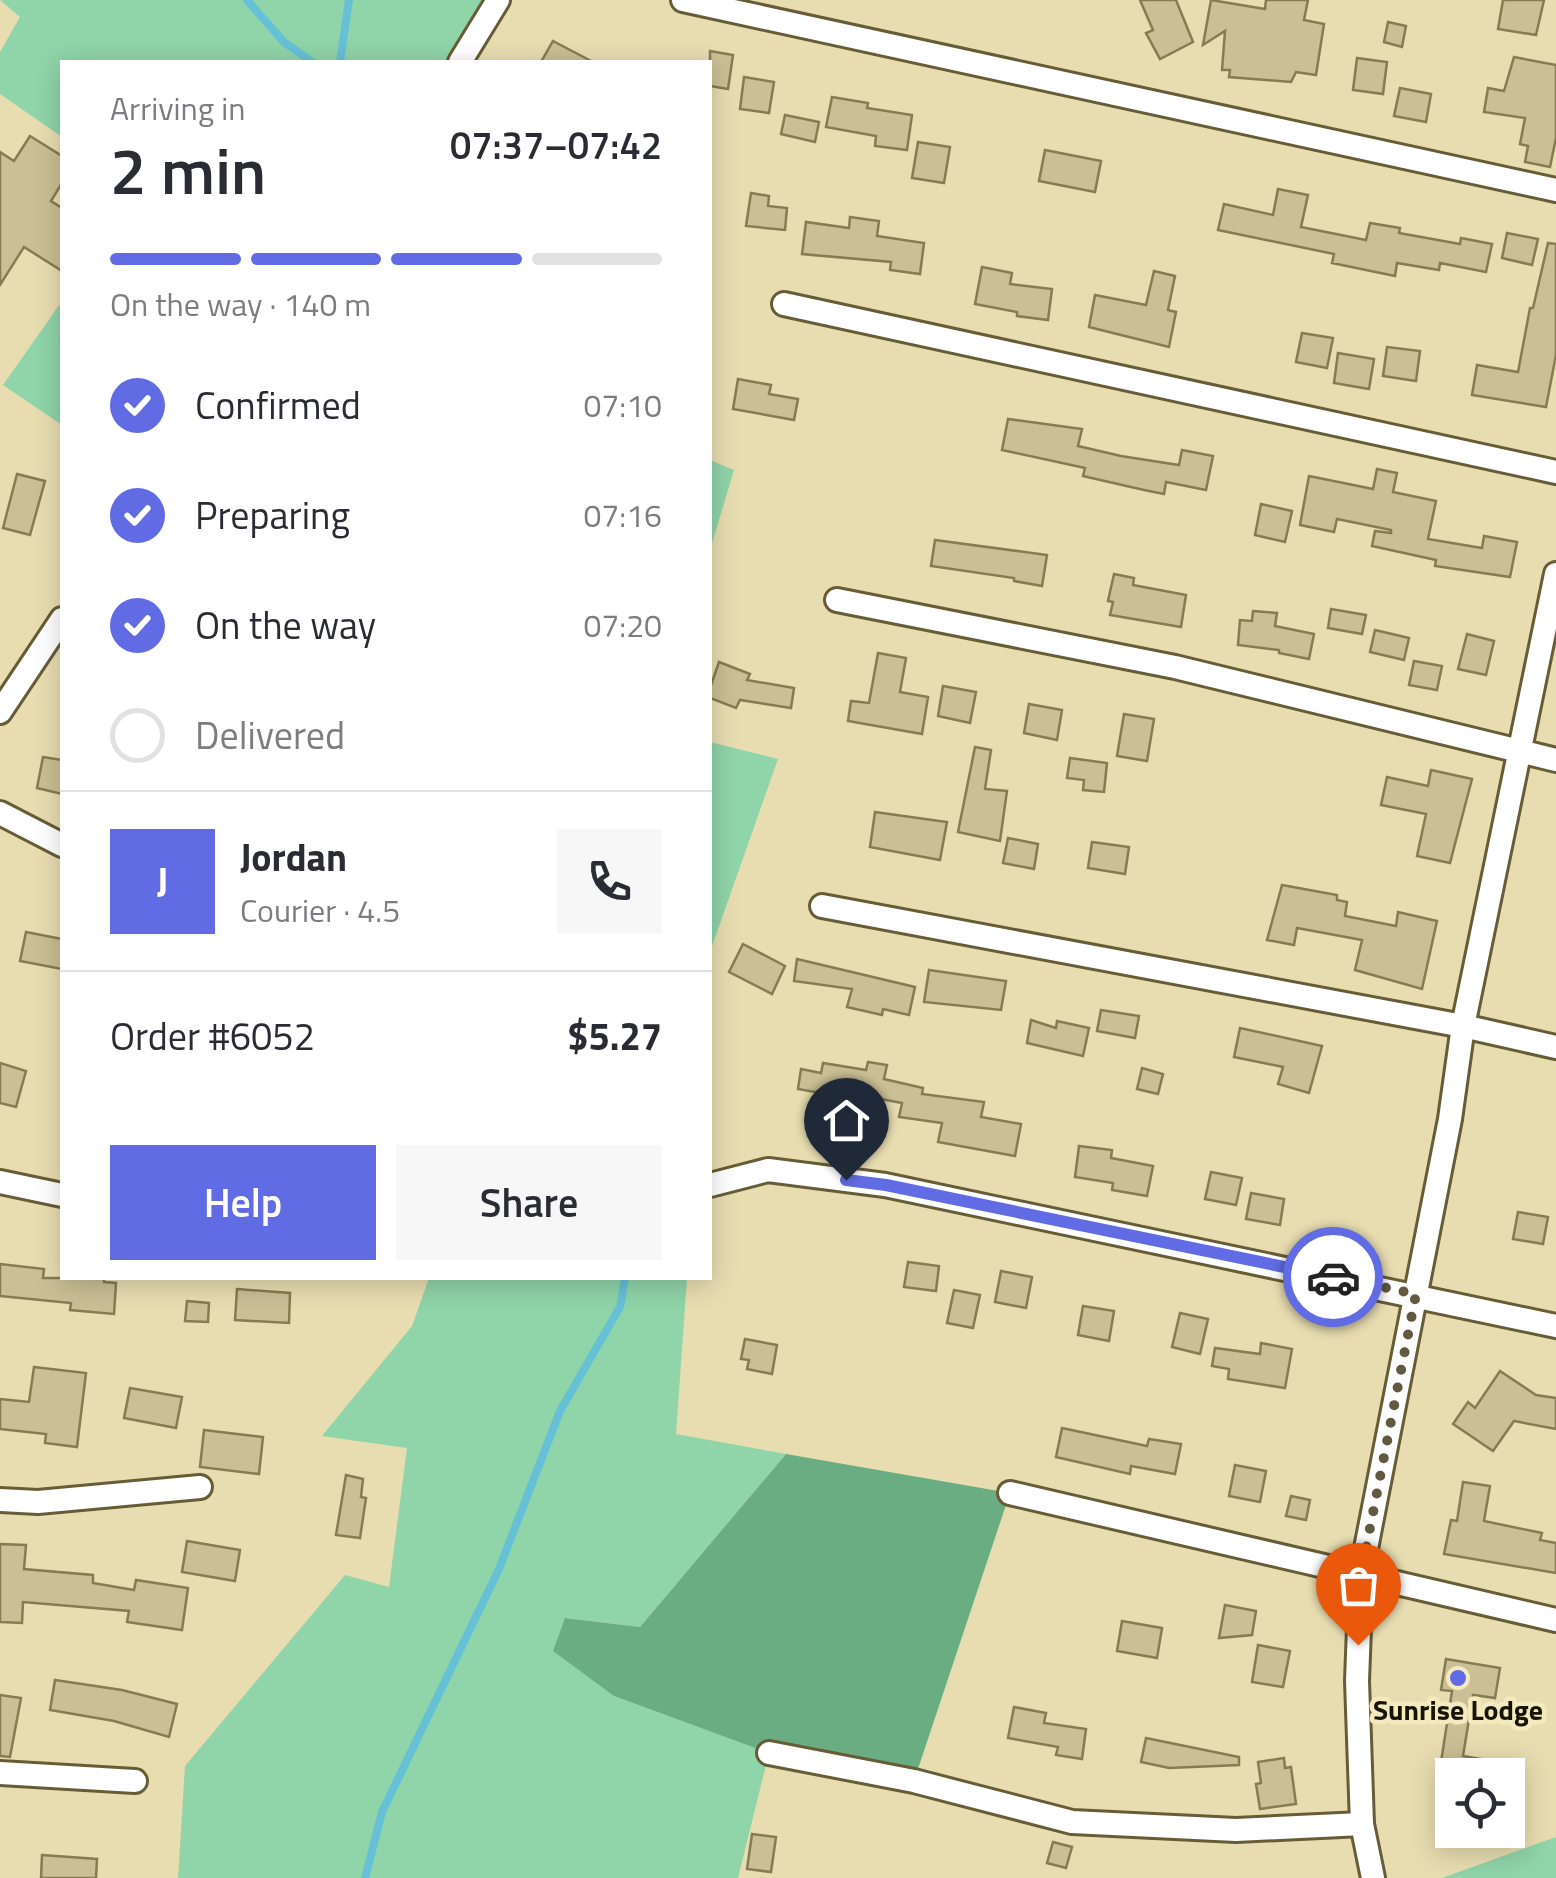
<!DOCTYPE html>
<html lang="en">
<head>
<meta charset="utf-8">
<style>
  body { margin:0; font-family:"Titillium Web",sans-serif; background:#f7f7f7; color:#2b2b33; height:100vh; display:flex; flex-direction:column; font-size:38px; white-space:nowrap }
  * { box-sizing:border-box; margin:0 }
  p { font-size:32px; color:#7c7c81 }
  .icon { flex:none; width:55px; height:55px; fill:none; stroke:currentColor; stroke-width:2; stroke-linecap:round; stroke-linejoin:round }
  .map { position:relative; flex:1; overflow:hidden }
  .details { position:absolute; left:60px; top:60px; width:652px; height:1220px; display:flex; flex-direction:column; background:#fff; border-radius:0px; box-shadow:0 5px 25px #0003 }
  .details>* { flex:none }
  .controls { position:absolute; left:1435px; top:1758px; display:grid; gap:20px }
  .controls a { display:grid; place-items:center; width:90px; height:90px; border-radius:0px; background:#fff; box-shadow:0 5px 25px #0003; font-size:50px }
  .pin { position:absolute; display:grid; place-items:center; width:85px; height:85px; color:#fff; margin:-102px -42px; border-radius:50% 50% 50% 0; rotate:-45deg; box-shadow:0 0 10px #0007 }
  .pin .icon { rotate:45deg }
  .courier { position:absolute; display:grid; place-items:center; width:100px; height:100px; margin:-50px; border:8px solid #616be3; border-radius:50%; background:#fff; color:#222; box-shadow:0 2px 12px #0007 }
  .summary em { font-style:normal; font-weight:600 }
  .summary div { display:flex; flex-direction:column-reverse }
  .summary { display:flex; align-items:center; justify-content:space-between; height:170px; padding:0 50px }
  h1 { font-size:65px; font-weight:600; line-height:75px }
  .bar { display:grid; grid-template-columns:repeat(4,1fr); gap:15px 10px; align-content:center; height:120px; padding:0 50px }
  .bar i { height:12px; border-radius:8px; background:#e1e1e2 }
  .bar .on { background:#616be3 }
  .bar p { grid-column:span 4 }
  .line { display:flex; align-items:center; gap:25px; padding:0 50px; border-top:2px solid #e1e1e2 }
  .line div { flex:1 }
  .round { display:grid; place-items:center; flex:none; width:105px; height:105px; border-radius:0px; background:#f7f7f7 }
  ol { padding:0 50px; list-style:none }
  li { display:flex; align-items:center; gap:30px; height:110px }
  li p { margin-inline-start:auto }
  li .icon { padding:10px; border-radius:50%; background:#616be3; color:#fff; stroke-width:4 }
  li:last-child { color:#7c7c81 }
  li i { width:55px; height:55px; border:5px solid #e1e1e2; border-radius:50% }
  .primary-button { display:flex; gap:20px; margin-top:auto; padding:20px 50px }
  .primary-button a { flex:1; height:115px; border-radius:0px; background:#616be3; color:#fff; font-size:40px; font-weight:600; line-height:115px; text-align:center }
  .primary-button a+a { background:#f7f7f7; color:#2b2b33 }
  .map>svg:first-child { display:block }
  .green { fill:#90d4a9 }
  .forest { fill:#6aad83 }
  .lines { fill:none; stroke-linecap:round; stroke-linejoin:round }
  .stream { stroke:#66c1d7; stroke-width:8 }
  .building { fill:#cabf95; stroke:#867c54; stroke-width:2.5 }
  .street-casing { stroke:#665c35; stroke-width:28 }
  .street { stroke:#fff; stroke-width:22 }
  .done { stroke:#615a41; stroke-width:10; stroke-dasharray:0 18 }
  .route { stroke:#616be3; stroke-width:12 }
  .poi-dot { fill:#616be3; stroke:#f5eabe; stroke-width:4 }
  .labels { text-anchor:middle; stroke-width:9; stroke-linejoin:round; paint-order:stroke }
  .poi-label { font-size:28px; font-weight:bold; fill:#181405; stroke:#f5eabe }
</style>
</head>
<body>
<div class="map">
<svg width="1556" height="1878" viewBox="0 0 1556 1878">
  <rect width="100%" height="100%" fill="#e8ddb1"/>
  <g class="green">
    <path d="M0 0H498L467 54 482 62H62V137L0 94V52L20 17Z"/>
    <path d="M62 301V425L3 385Z"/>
    <path d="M710 460 734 470 710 550Z"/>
    <path d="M710 742 778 759 710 952Z"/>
    <path d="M429 1278H687L676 1434 786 1454 640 1627 566 1618 614 1696 769 1753 738 1878H178L185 1766 345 1575 389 1587 407 1448 322 1436 412 1326Z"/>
    <path d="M1556 1837V1878H1442Z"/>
  </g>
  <path class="forest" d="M786 1454 1010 1493 914 1781 769 1753 614 1696 553 1651 565 1618 640 1627Z"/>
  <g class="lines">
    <g class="stream">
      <path d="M247 0 284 42 312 62"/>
      <path d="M340 62 349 0"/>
      <path d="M365 1878 382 1812 499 1569 560 1411 620 1307 625 1278"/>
    </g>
  </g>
  <g class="building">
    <path d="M1140 0H1176L1193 42 1160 59 1146 33 1153 30Z"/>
    <path d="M1211 0 1265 9 1266 0H1308L1304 20 1324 24 1316 75 1296 72 1291 82 1229 77 1230 70H1222L1225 31 1203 45Z"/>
    <path d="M1503 0H1544L1536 35 1498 29Z"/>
    <path d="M1388 22 1406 26 1402 47 1384 42Z"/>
    <path d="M553 41 593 62H541Z"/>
    <path d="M710 51 733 55 728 89 710 86Z"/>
    <path d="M1514 57 1556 65V138L1550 167 1525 162 1528 146 1520 144 1525 118 1484 112 1488 88 1504 91Z"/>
    <path d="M1357 58 1387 62 1383 94 1353 90Z"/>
    <path d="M744 77 774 82 769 113 740 109Z"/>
    <path d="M1400 88 1431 94 1426 122 1394 116Z"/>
    <path d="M832 97 868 103 867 108 912 115 907 150 875 146 876 136 826 127Z"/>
    <path d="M785 115 819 122 815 142 781 134Z"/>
    <path d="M30 136 62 156V183L51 201 62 208V271L24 247 0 285V152L14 161Z"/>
    <path d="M918 142 950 147 944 183 912 178Z"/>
    <path d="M1045 150 1101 161 1095 192 1039 181Z"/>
    <path d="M1278 189 1308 195 1301 227 1366 240 1370 223 1400 228 1399 233 1460 244 1461 238 1492 244 1486 272 1440 263 1439 270 1397 263 1395 276 1332 263 1334 254 1218 230 1224 204 1273 215Z"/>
    <path d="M751 193 769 196 768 206 787 208 785 230 746 226Z"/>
    <path d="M850 217 879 221 877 236 924 243 920 274 890 270 891 262 802 254 806 222 849 228Z"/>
    <path d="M1507 233 1538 239 1532 265 1502 258Z"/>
    <path d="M1548 243 1556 244V355L1546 407 1472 395 1477 365 1518 372 1530 308H1533Z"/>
    <path d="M982 267 1012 273 1010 284 1052 289 1048 320 1017 316V312L975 304Z"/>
    <path d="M1154 271 1175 276 1168 310 1176 312 1169 347 1089 327 1095 295 1146 305Z"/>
    <path d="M1302 333 1333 338 1327 368 1296 362Z"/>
    <path d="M1387 347 1420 351 1416 381 1383 376Z"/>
    <path d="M1338 353 1374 359 1369 389 1334 383Z"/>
    <path d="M738 379 771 385 769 394 798 399 794 420 733 409Z"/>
    <path d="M1008 419 1082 429 1078 446 1121 456 1179 465 1182 450 1213 456 1206 490 1166 482 1164 494 1144 490 1083 476 1085 468 1002 450Z"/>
    <path d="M1377 469 1397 473 1393 492 1436 501 1428 539 1482 548 1484 536 1517 542 1510 577 1435 566 1436 560 1372 546 1375 531 1391 533V530L1337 519 1334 532 1300 525 1309 476 1373 489Z"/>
    <path d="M17 474 45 481 30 535 3 528Z"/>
    <path d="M1261 504 1292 511 1285 542 1255 535Z"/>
    <path d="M935 540 1047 555 1042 586 1014 581V578L931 566Z"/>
    <path d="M1114 574 1134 578 1133 585 1186 595 1181 627 1110 615 1113 602 1108 601Z"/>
    <path d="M1331 609 1366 615 1362 634 1328 628Z"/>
    <path d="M1253 611 1277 613 1275 626 1314 634 1309 659 1279 653V650L1238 645 1240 620 1252 621Z"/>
    <path d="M1375 630 1409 638 1404 660 1370 652Z"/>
    <path d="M1467 634 1494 641 1486 675 1458 669Z"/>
    <path d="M878 653 906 658 900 692 928 697 922 734 848 721 851 701 869 703Z"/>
    <path d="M1414 661 1442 666 1437 690 1409 685Z"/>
    <path d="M719 662 750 674 747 680 794 688 791 708 740 700 736 708 710 698V688Z"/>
    <path d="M943 686 976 692 970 723 938 716Z"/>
    <path d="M1029 704 1062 710 1057 740 1024 733Z"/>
    <path d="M1124 714 1154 719 1147 761 1117 756Z"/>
    <path d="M975 747 991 750 985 789 1007 791 1000 841 958 832Z"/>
    <path d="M43 757 62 760V794L37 788Z"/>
    <path d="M1070 758 1107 763 1104 792 1083 790 1084 780 1067 778Z"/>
    <path d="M1431 770 1472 779 1450 863 1417 856 1426 814 1381 805 1387 777 1428 786Z"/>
    <path d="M875 812 947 822 940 860 870 847Z"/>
    <path d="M1008 838 1038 844 1034 869 1003 863Z"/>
    <path d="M1092 842 1129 847 1125 874 1088 868Z"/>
    <path d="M1282 885 1337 895V900L1347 902 1345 916 1396 926 1398 912 1437 921 1422 989 1355 970 1362 940 1297 928 1294 945 1267 940Z"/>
    <path d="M26 932 62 939V969L20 961Z"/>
    <path d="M743 944 785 966 772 994 729 972Z"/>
    <path d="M797 959 915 987 909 1015 883 1009 882 1015 847 1007 852 989 794 981Z"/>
    <path d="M929 970 1006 981 1001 1010 924 1002Z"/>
    <path d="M1101 1010 1139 1016 1135 1038 1097 1031Z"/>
    <path d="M1031 1020 1056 1028 1057 1021 1089 1028 1083 1056 1027 1043Z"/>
    <path d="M1240 1028 1322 1046 1309 1093 1278 1084 1283 1067 1234 1057Z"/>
    <path d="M868 1062 887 1065 884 1079 923 1088 922 1094 984 1102 981 1117 1021 1124 1015 1156 938 1142 942 1123 899 1117 902 1103 833 1090 832 1095 798 1089 801 1069 821 1073 823 1063 866 1070Z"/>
    <path d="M0 1063 26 1071 16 1107 0 1103Z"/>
    <path d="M1142 1068 1163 1074 1158 1094 1137 1089Z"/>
    <path d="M1079 1146 1112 1150 1111 1158 1153 1166 1147 1196 1112 1190 1113 1183 1075 1177Z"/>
    <path d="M1211 1172 1242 1178 1236 1205 1205 1199Z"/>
    <path d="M1251 1193 1284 1199 1280 1225 1246 1219Z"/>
    <path d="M1518 1212 1548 1217 1543 1244 1513 1239Z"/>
    <path d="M908 1262 939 1266 936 1291 904 1287Z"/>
    <path d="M0 1264 44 1269 43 1278H104V1282L116 1283 114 1314 70 1310 71 1303 0 1296Z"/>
    <path d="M1001 1271 1032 1277 1026 1308 995 1302Z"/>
    <path d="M237 1289 290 1293 289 1323 235 1320Z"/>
    <path d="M954 1290 980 1295 973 1328 947 1323Z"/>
    <path d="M187 1301 209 1303 208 1322 185 1321Z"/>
    <path d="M1083 1306 1114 1311 1109 1341 1078 1335Z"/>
    <path d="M1180 1313 1208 1319 1200 1354 1172 1347Z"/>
    <path d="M745 1339 777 1345 772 1374 747 1369 749 1360 741 1359Z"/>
    <path d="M1261 1343 1292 1349 1285 1388 1228 1379 1229 1369 1212 1366 1215 1348 1260 1354Z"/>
    <path d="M34 1367 86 1373 77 1447 45 1443 46 1434 0 1429V1399L29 1402Z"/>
    <path d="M1500 1371 1536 1395 1556 1398V1429L1514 1421 1493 1451 1453 1424 1468 1402 1475 1408Z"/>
    <path d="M130 1388 182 1397 176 1428 124 1418Z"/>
    <path d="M1062 1428 1147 1446 1149 1439 1181 1444 1175 1474 1131 1466 1130 1474 1056 1457Z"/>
    <path d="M204 1430 263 1437 259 1474 200 1467Z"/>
    <path d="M1235 1465 1266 1471 1260 1502 1229 1496Z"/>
    <path d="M346 1475 363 1479 361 1497 366 1498 360 1538 336 1535Z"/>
    <path d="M1463 1482 1490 1486 1484 1521 1542 1533 1540 1540 1556 1543V1573L1444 1554 1451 1520 1457 1521Z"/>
    <path d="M1291 1496 1310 1500 1306 1520 1286 1516Z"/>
    <path d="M187 1541 240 1550 235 1581 182 1572Z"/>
    <path d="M0 1544 26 1545 24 1569 93 1575V1583L134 1590 136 1580 188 1588 182 1630 127 1622 129 1611 23 1602 22 1623 0 1622Z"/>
    <path d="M1225 1605 1256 1611 1252 1635 1219 1638Z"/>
    <path d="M1122 1621 1162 1628 1157 1658 1117 1651Z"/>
    <path d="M1258 1645 1290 1651 1283 1687 1252 1682Z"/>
    <path d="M1446 1659 1500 1668 1495 1698 1473 1695 1463 1756 1511 1764 1510 1775H1439L1452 1691 1441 1690Z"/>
    <path d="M55 1680 122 1690 177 1704 169 1737 114 1721 50 1710Z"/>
    <path d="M0 1695 21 1698 10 1757 0 1756Z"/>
    <path d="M1014 1707 1046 1713 1044 1723 1086 1729 1082 1759 1056 1755 1058 1747 1008 1738Z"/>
    <path d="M1146 1738 1239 1757V1765L1169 1768 1141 1762Z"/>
    <path d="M1284 1758 1285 1768 1291 1767 1296 1804 1260 1809 1256 1784 1261 1783 1258 1762Z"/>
    <path d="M752 1834 776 1837 771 1872 747 1869Z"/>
    <path d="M1053 1842 1072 1847 1066 1868 1047 1863Z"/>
    <path d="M42 1855 97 1859 96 1878H41Z"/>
  </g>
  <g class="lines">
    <g class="street-casing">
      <g id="street">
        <path d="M683 0 1556 190"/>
        <path d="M460 62 498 0"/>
        <path d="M784 304 1556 472"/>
        <path d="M837 600 1175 667 1556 760"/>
        <path d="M0 712 62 619"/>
        <path d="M0 813 62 845"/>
        <path d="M822 906 1463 1026 1556 1047"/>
        <path d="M0 1182 62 1195"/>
        <path d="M710 1185 768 1170 885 1185 1556 1326"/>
        <path d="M1010 1493 1556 1620"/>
        <path d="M0 1500 38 1502 200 1487"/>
        <path d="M769 1753 914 1781 1072 1822 1236 1830 1362 1824"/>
        <path d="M0 1773 135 1781"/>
        <path d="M1373 1878 1362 1824 1357 1681 1361 1574 1450 1119 1463 1026 1556 574"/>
      </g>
    </g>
    <use href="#street" class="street"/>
  </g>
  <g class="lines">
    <path class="done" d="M1333 1277 1416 1294 1361 1574 1358 1645"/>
    <path class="route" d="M846 1180 886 1185 1333 1277"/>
  </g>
  <circle class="poi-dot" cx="1458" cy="1678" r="10"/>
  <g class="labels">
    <g class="poi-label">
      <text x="1458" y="1720">Sunrise Lodge</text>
    </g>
  </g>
</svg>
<div class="controls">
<a><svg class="icon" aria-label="locate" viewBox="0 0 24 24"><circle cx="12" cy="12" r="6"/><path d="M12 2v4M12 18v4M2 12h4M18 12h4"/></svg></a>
</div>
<div class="pin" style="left:1358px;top:1645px;background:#ea580c"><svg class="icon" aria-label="bag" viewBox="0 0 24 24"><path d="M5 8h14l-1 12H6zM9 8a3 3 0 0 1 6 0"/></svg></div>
<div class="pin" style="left:846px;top:1180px;background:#1f2937"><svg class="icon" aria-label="home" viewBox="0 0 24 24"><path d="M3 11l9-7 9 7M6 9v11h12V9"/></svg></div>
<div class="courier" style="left:1333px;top:1277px"><svg class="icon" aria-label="car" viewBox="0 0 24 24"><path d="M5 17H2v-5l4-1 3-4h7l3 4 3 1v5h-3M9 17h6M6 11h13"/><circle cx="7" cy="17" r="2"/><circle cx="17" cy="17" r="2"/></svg></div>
<section class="details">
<div class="summary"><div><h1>2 min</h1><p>Arriving in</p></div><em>07:37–07:42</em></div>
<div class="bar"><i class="on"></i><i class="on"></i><i class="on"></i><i></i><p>On the way · 140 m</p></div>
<ol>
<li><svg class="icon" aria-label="check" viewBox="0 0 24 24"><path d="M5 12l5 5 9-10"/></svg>Confirmed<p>07:10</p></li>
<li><svg class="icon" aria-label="check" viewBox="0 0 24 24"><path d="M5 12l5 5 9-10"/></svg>Preparing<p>07:16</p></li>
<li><svg class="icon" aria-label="check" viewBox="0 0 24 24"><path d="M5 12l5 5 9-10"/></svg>On the way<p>07:20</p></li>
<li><i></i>Delivered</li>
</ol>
<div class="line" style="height:180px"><b class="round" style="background:#616be3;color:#fff">J</b><div><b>Jordan</b><p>Courier · 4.5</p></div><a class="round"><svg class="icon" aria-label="phone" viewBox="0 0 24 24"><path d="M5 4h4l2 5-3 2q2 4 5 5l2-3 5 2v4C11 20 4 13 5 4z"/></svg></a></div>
<div class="line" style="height:130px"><div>Order #6052</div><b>$5.27</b></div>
<div class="primary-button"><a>Help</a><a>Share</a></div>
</section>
</div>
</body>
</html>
